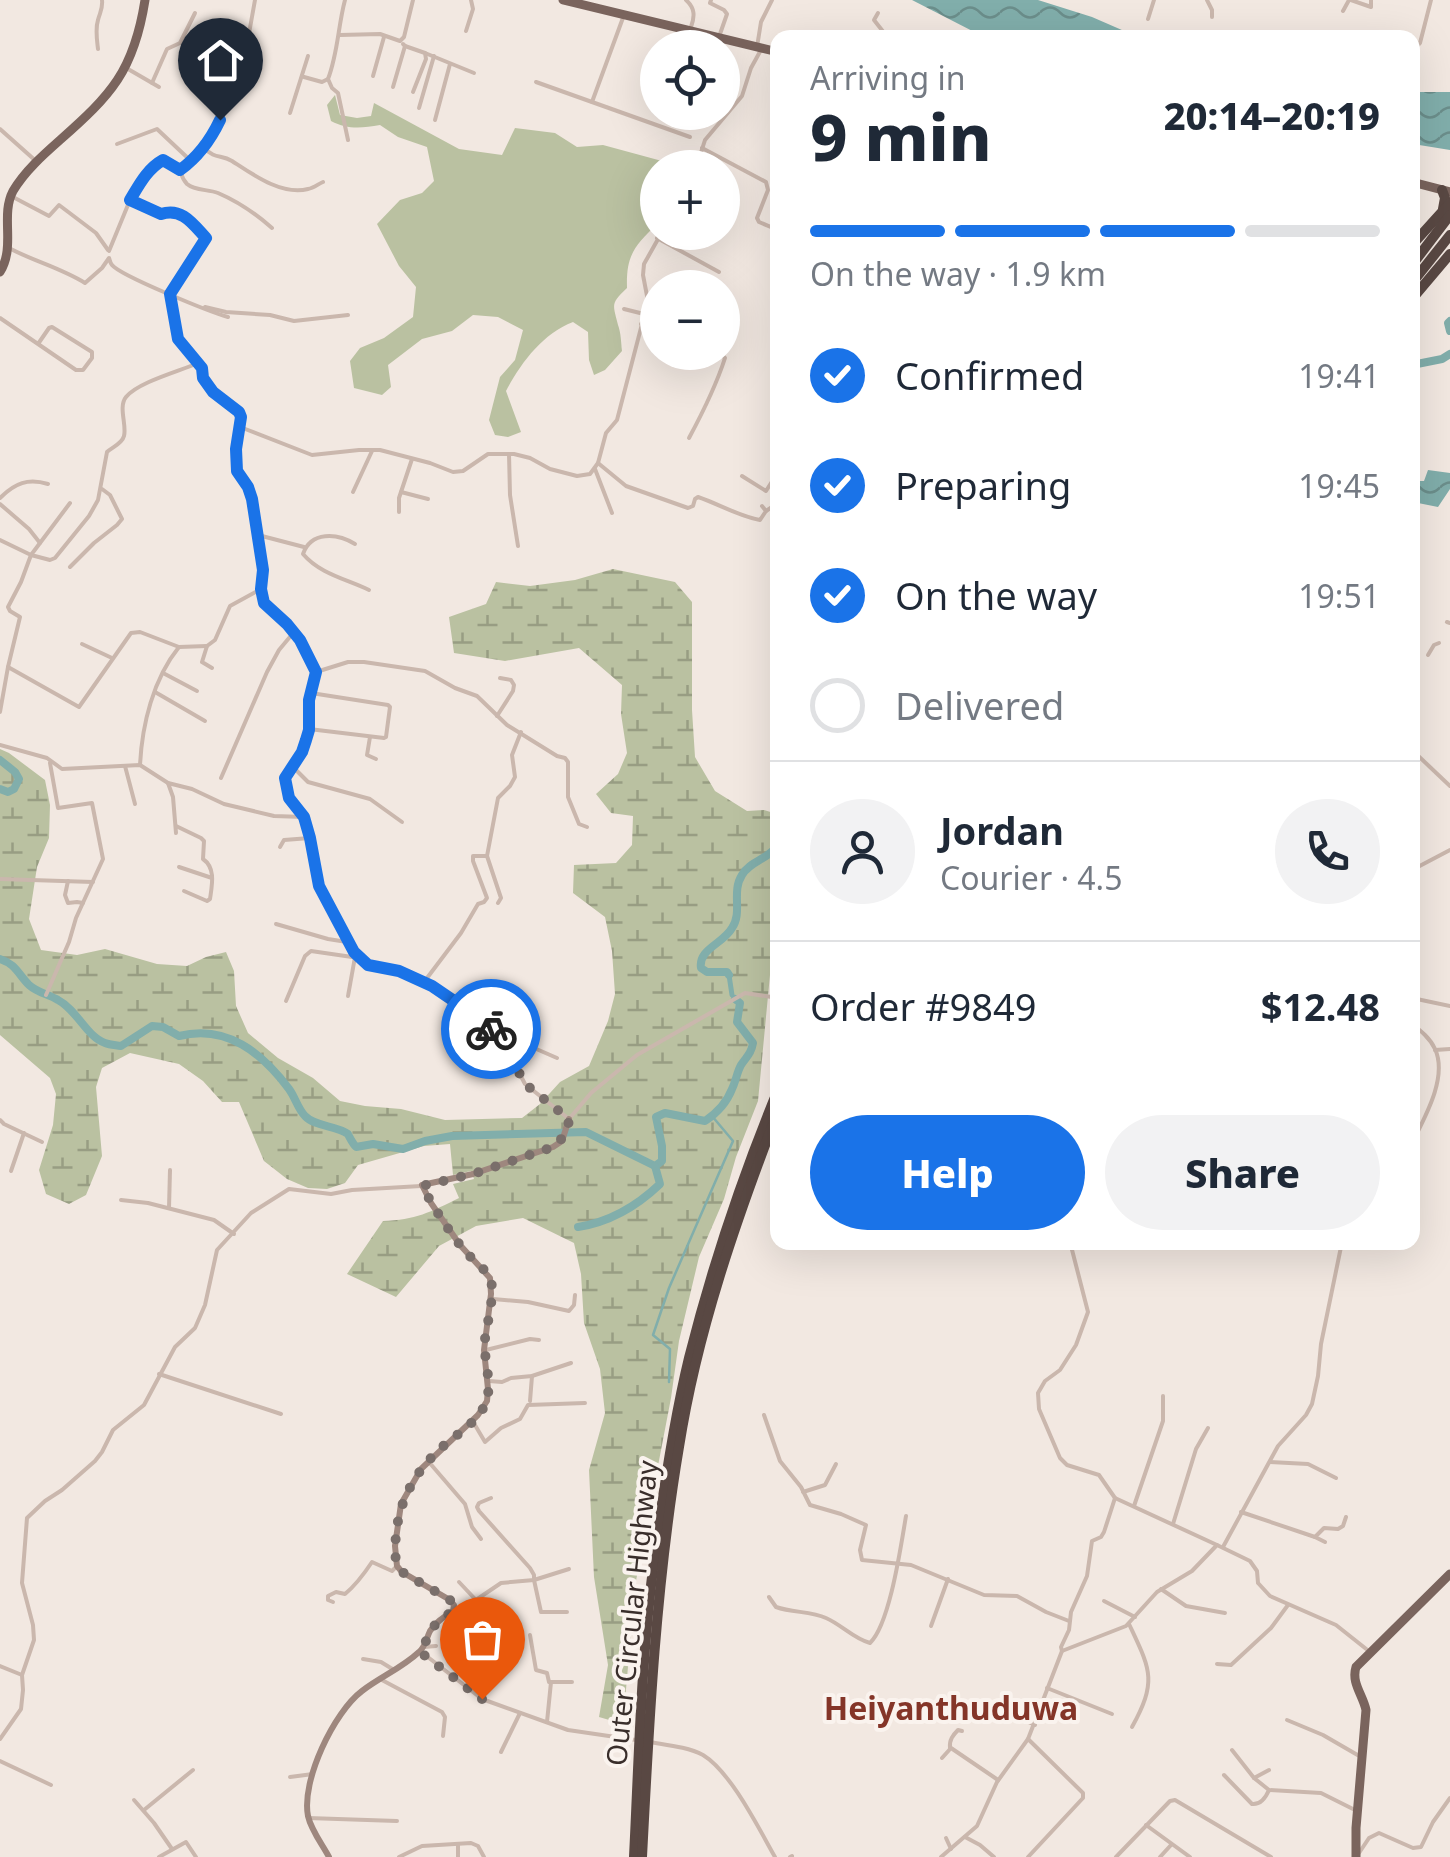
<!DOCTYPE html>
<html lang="en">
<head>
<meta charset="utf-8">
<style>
  body { margin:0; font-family:"Noto Sans",sans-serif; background:#f2f2f3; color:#1f2937; height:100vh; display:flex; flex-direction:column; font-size:38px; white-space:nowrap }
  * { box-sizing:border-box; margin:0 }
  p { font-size:32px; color:#747a83 }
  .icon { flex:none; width:55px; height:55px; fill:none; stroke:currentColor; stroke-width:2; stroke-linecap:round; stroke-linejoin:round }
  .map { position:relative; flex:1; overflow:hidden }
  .panel { position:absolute; left:770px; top:30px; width:650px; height:1220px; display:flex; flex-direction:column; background:#fff; border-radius:20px; box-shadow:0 10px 40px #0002 }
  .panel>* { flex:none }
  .fabs { position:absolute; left:640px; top:30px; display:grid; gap:20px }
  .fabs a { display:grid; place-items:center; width:100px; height:100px; border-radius:50%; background:#fff; box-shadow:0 10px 40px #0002; font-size:50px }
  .pin { position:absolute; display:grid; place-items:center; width:85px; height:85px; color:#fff; margin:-102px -42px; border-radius:50% 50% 50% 0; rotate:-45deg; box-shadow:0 0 10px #0007 }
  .pin .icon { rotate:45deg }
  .courier { position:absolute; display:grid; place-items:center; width:100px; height:100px; margin:-50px; border:8px solid #1a73e8; border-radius:50%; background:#fff; color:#222; box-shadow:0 2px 12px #0007 }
  .head em { font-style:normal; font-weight:800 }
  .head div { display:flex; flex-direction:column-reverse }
  .head { display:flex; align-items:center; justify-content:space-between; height:170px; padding:0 40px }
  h1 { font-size:65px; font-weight:800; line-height:75px }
  .bar { display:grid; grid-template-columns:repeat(4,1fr); gap:15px 10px; align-content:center; height:120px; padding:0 40px }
  .bar i { height:12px; border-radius:8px; background:#e0e1e3 }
  .bar .current { background:#1a73e8 }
  .bar p { grid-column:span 4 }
  .line { display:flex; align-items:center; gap:25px; padding:0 40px; border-top:2px solid #e0e1e3 }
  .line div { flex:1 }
  .round { display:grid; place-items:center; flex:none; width:105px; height:105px; border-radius:52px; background:#f2f2f3 }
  ol { padding:0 40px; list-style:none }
  li { display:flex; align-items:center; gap:30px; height:110px }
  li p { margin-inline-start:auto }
  li .icon { padding:10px; border-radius:50%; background:#1a73e8; color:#fff; stroke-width:4 }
  li:last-child { color:#747a83 }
  li i { width:55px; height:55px; border:5px solid #e0e1e3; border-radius:50% }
  .button { display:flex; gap:20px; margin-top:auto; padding:20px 40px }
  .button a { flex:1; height:115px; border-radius:60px; background:#1a73e8; color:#fff; font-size:40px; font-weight:800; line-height:115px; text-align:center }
  .button a+a { background:#f2f2f3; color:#1f2937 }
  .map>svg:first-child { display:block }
  .grass { fill:#bac1a1 }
  .wetland { fill:url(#wetland-marsh) }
  .water { fill:url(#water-waves) }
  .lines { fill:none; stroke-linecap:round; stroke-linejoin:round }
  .stream { stroke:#81aeab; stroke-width:2.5 }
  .canal { stroke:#81aeab; stroke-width:5 }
  .river { stroke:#81aeab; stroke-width:8 }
  .street { stroke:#cab7ad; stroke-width:4 }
  .secondary { stroke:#9e877e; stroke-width:6 }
  .primary { stroke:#7a645d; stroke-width:9 }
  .highway { stroke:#594843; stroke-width:10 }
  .done { stroke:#7a6f6b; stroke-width:10; stroke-dasharray:0 18 }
  .route { stroke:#1a73e8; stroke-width:12 }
  .labels { text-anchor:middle; stroke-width:8; stroke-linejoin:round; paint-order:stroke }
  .street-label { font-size:28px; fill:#392e2b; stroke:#faf3ee }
  .quarter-label { font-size:32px; font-weight:bold; fill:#843528; stroke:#faf3ee }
</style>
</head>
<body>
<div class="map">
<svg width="1450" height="1857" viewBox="0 0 1450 1857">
  <defs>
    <pattern id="wetland-marsh" width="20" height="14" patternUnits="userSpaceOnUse" patternTransform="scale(2.5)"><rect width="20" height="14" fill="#bac1a1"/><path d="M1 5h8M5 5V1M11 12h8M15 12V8" fill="none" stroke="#989d83"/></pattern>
    <pattern id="water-waves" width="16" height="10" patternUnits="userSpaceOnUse" patternTransform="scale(2.5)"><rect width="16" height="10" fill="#81aeab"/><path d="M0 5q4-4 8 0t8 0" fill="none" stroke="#6b8e8b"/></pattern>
  </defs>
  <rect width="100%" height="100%" fill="#f2e8e1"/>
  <path class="grass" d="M335 95 340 115 357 118 371 116 374 103 459 149 502 155 515 128 555 133 577 147 603 145 684 167 658 168 657 224C635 246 626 254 627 288 610 304 613 304 618 325 621 333 621 342 622 351L605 370 594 375 589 360 588 332 573 322C542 334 521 363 506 391L521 432 508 437 495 435 489 420 500 377 515 360 523 330 498 317 473 315 452 331 422 339 388 365 391 387 382 395 354 388 350 361 360 348 384 338 413 317 416 287 399 266 377 224 400 200 422 193 434 181 427 147 398 137 380 125C362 128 348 130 331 121L327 105Z"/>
  <path class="wetland" d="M613 569 675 582 692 602V710L695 757 715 791 747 811 764 810 777 814 778 940 770 975 758 1101 736 1157 724 1199 699 1257 679 1341 671 1398 635 1586 623 1724 599 1717 608 1665 594 1577 589 1470 605 1413 600 1369 584 1323 581 1274 574 1243 523 1218 476 1226 439 1246 396 1297 347 1274 383 1221C415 1220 431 1212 459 1198L453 1184 474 1179 471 1171 453 1175 450 1144 424 1146 358 1165 345 1183 327 1189 308 1188 287 1179 264 1161 239 1102H222L203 1081 179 1064 130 1053 102 1068 96 1087 102 1156 86 1195 69 1204 46 1194 39 1170 53 1125 56 1094 50 1078 0 1035V749L9 753 45 780 50 805 49 838 37 867 29 919 41 950 77 955 105 949 157 964 187 966 206 957 226 952 234 971 236 1006 248 1033 278 1058 313 1078 340 1101 365 1106 401 1109 445 1120 522 1118 540 1104 560 1082 589 1066 608 1021 615 994 612 951 605 917 573 893 574 865 616 863 632 845 633 816 611 813 596 794 618 774 627 753 621 714 622 685 579 648 505 661 454 653 449 617 486 604 496 582 530 586 575 580Z"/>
  <g class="water">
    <path d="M912 0H1038L1092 17 1138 37H984Z"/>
    <path d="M1412 92H1450V150L1413 144Z"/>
    <path d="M1428 470 1450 473V489L1438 507 1413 502V481H1424Z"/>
  </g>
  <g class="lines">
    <path class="stream" d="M669 1382 670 1349 653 1335 669 1288 733 1141 712 1116"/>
    <path class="canal" d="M729 975 732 995"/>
    <g class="river">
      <path d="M1450 321 1448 323 1450 331"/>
      <path d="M1412 365 1442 359 1450 354"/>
      <path d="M778 576 774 592 778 599"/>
      <path d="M0 760 15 772 19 779 14 789 8 792 0 789"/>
      <path d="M0 959C16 964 18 974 29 985 38 993 48 994 58 1000 77 1010 87 1037 105 1043 110 1045 115 1045 121 1046L152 1026 163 1027 179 1036C227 1024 262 1053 289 1089 295 1097 298 1109 305 1116 315 1127 336 1125 348 1134 348 1135 355 1147 356 1147L373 1144 403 1149 425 1141 452 1136 586 1132 655 1166 662 1161V1146L656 1117 665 1113 705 1121C717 1113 727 1102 732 1089 736 1081 737 1072 741 1065 747 1056 751 1054 753 1043L737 1022 740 1003 735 999"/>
      <path d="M729 975 727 972H707L701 968C698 949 723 944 732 928 743 912 731 892 742 875 750 861 769 859 778 845"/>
      <path d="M578 1227C610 1222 637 1206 660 1184L655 1166"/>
    </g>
    <g class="street">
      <path d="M255 0 248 39 220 120 203 147 192 161 180 170 163 161C147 169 139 185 130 200L161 214C182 207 193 224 206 238L170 294 178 339 202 368 203 378 213 392 239 411 242 422 236 449 237 471 249 487 252 499 263 570 261 589 264 603 287 624 300 640 316 672 309 700V729L306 740 302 752 285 778 289 799 304 817"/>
      <path d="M345 0C338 26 338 53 328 79L332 88 338 93 348 140"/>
      <path d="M686 0C695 8 695 16 691 27"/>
      <path d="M711 0 710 3 724 10 727 14 720 34"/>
      <path d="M1207 0 1212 10V17"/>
      <path d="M1351 0 1371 7V0"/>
      <path d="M1343 11 1349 0"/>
      <path d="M878 13 874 20 885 34 883 38"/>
      <path d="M1148 19 1154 0"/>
      <path d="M466 31 473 9 471 0"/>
      <path d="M340 35 380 34 400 41 404 37 413 0"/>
      <path d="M405 46 425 53 426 59 413 92"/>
      <path d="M757 47 761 22 772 0"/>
      <path d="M98 49C97 40 95 29 98 20 100 12 103 9 102 0"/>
      <path d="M1412 52 1420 43 1431 0"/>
      <path d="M425 53 474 73"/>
      <path d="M128 69 159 87"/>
      <path d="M373 76 384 37"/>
      <path d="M304 77 322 82 328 79"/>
      <path d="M536 82 690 137"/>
      <path d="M152 83 167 49 180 43 195 13"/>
      <path d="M393 87 405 46 403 44"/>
      <path d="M592 102 624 15"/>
      <path d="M419 108 434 56"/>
      <path d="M290 113 308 56"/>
      <path d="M435 120 450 64"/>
      <path d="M0 129 37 162"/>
      <path d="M117 144 157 129 191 161"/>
      <path d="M203 147C216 160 220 154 232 161 252 174 282 196 308 189 314 188 318 184 323 182"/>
      <path d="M702 148 766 182 768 190 757 218 759 222 778 230"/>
      <path d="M696 168 705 140 742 96 751 68 762 48"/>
      <path d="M180 170C182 176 182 179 187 184 195 191 208 189 218 193 239 202 255 213 272 228"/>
      <path d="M11 196 49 216 59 205 96 233 108 250"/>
      <path d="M657 238 719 272"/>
      <path d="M9 248C33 261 61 268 85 283L102 268 109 258C110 260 110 263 112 265 121 276 210 312 228 317"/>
      <path d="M109 251 130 200"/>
      <path d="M205 307 226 312 270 315 294 321 348 315"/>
      <path d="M624 309 644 314"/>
      <path d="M0 318 76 370H83L92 358V352L52 327 49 328 38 344"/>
      <path d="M641 324 658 329"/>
      <path d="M240 427 312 455 359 450H380L430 463 453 472 463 471 488 454H514L530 458 550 469 577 476 590 474 598 463 606 433 617 420 648 301 643 275 644 264 662 232"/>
      <path d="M689 438C703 412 716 386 725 358L719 352"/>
      <path d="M509 454 510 495 518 546"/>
      <path d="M598 463 626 486 688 508 693 506 695 499 698 497C719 504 738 516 760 520L766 511 762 506"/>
      <path d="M595 469 612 513"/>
      <path d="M742 476 766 491 778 472"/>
      <path d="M353 492 372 451"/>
      <path d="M401 492 428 499"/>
      <path d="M0 498C15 483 28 478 48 484"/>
      <path d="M70 503 31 555 50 560 55 558 89 516 98 500 107 452C112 447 122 444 124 436 127 425 118 407 126 397 138 382 180 371 198 363"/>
      <path d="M0 504 29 529 40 543"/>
      <path d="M766 511 778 503"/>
      <path d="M399 512V498L412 459"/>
      <path d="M258 535 304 547"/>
      <path d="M0 540 31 555 21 582 8 607 10 611 20 617 8 667"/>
      <path d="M355 544C337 533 311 531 303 554 320 574 346 579 369 590"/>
      <path d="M70 567 94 543 117 525 122 519 110 495 102 489"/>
      <path d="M1447 622 1450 623"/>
      <path d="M82 644 112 658"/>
      <path d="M1428 655 1434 645 1439 643"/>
      <path d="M212 668 202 662 207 646 215 640 230 606 261 589"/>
      <path d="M316 672 348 662H364L425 671 455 688 477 696 507 725 557 756 565 758 568 762V797L579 824 587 827"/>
      <path d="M163 673 197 691"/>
      <path d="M155 692 205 721"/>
      <path d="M0 712 8 667 79 707 131 633 140 632 179 647"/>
      <path d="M497 716 513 691 514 685 511 680 500 678"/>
      <path d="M309 729 384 738 386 737 390 707 388 705 311 693"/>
      <path d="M370 737 367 755 376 759"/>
      <path d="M0 745 47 758 62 769 140 765 168 783 192 789 224 804 274 816 304 817 319 886 354 952 367 965 399 971 432 987 479 1017 504 1044 525 1084 569 1119 591 1093 637 1055 745 993 778 998"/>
      <path d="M1412 750 1450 786"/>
      <path d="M140 765C142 725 153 679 179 647L207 646"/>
      <path d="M125 766 135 804"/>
      <path d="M292 766 308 782 370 799 402 822"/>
      <path d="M221 778 267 672 279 650 294 632"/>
      <path d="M168 783 173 797 176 833"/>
      <path d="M176 826 201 838 204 841 203 859C216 868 212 885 210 899L207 901 184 891"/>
      <path d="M280 847 284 840 310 838"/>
      <path d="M179 867 212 878"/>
      <path d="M1412 870 1450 850"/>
      <path d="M0 879 93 882"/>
      <path d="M68 881 65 895 68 903 77 902 83 903"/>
      <path d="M498 903 501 898 487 856 498 798 510 786 515 777 512 755 521 732"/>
      <path d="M276 924 328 939 347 942"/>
      <path d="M424 982 461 933 478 904 484 902 487 898 473 861V856H487"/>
      <path d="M46 995 69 942 76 918 103 859 92 803 58 808 50 763"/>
      <path d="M348 996 355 957"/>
      <path d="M1412 998 1450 1006"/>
      <path d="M286 1001 305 956 311 951 359 958"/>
      <path d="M1412 1024C1421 1031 1430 1038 1435 1049 1448 1077 1425 1117 1412 1143"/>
      <path d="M1435 1050 1450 1049"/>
      <path d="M507 1051 518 1041 557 1058"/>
      <path d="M0 1120 4 1124 42 1142"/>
      <path d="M11 1171 24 1133"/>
      <path d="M121 1200 148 1203 214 1220 234 1234"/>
      <path d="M169 1208 170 1170"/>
      <path d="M1070 1242 1088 1312 1076 1345 1060 1370 1045 1381 1038 1393 1039 1409 1060 1458 1067 1465 1099 1475 1115 1498 1217 1545"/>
      <path d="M493 1299 528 1302 569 1311 574 1305 575 1295"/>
      <path d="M486 1350 530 1339 539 1340"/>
      <path d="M159 1374 281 1414"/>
      <path d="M489 1381 502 1382 511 1378 532 1376 571 1363"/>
      <path d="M530 1401 532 1376"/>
      <path d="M764 1415 780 1461 801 1487 810 1505 841 1514 866 1525 860 1550 862 1560 911 1565 984 1595 1017 1596 1046 1612 1069 1621"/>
      <path d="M472 1420 485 1442 501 1428 520 1419 528 1405 585 1403"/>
      <path d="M428 1461 465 1504 472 1527 481 1539"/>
      <path d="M1270 1462 1308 1464 1336 1478"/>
      <path d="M803 1492 825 1485 836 1464"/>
      <path d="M1134 1506 1163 1421V1396"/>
      <path d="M1241 1512 1315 1537"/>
      <path d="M1173 1524 1196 1449 1208 1428"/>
      <path d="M1325 1542 1315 1537 1324 1528 1338 1529 1343 1526 1346 1517"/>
      <path d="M1223 1547 1278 1446 1306 1415 1312 1404 1318 1376 1321 1344 1342 1242"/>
      <path d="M459 1582 476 1600"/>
      <path d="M1161 1589 1186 1606 1225 1613"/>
      <path d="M769 1597 776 1607C793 1613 811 1611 826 1618 842 1625 854 1639 870 1643 890 1624 901 1545 906 1516"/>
      <path d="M1104 1601 1135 1617"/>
      <path d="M333 1602 328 1600V1596L336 1592 345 1594C356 1585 364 1574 372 1562L392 1571 397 1566"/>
      <path d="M453 1611 467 1606 501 1583 534 1580V1575L530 1568 479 1511 477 1507 479 1503 491 1498"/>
      <path d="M567 1612H541L534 1580 569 1569"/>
      <path d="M1129 1624C1150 1669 1158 1680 1132 1727"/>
      <path d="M931 1626 948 1579"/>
      <path d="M530 1635 536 1670 547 1673 549 1682H551"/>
      <path d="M424 1647 436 1646"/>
      <path d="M420 1651 482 1699 568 1730 636 1740"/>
      <path d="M1062 1651 1061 1647 1069 1630 1071 1612 1087 1576 1092 1541 1101 1537 1104 1532 1115 1498"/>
      <path d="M363 1659 381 1662 394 1670"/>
      <path d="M1217 1664 1231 1665 1271 1628 1288 1605"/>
      <path d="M0 1666 22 1675"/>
      <path d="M380 1679 442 1712 445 1717 443 1736"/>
      <path d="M552 1682H572"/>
      <path d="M1047 1688 1112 1714"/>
      <path d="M987 1703 1035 1725"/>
      <path d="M1287 1720 1323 1735 1361 1757"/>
      <path d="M547 1722 551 1682"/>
      <path d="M0 1739 21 1709 23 1690 22 1675 34 1640 33 1625 22 1583 27 1518 45 1501 62 1490 95 1461 102 1452 113 1430 144 1405 175 1347 195 1328 205 1305 217 1250 251 1213 289 1189 331 1194 352 1190 421 1186"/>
      <path d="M650 1742C667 1745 688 1747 703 1755 731 1772 759 1829 775 1857"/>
      <path d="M950 1748C949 1740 953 1735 958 1730L962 1731"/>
      <path d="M1232 1750 1254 1778 1269 1790 1321 1793 1355 1810"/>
      <path d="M501 1752 520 1713"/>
      <path d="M942 1758 951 1748 998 1780"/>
      <path d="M0 1761 51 1785"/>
      <path d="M1224 1775 1252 1804C1261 1805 1266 1797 1269 1790"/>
      <path d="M290 1777 313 1774"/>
      <path d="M1254 1778 1269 1770"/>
      <path d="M134 1800 154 1823 172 1849"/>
      <path d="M144 1810 193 1770"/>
      <path d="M308 1818 397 1821"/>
      <path d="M1146 1825 1190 1857"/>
      <path d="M965 1837 980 1845 994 1857"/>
      <path d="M946 1838 951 1849"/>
      <path d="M1359 1853 1369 1838 1379 1833 1413 1848 1421 1847 1433 1822 1450 1798"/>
      <path d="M159 1857 186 1842 196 1857"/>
      <path d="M399 1857 422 1846 471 1843 478 1846 484 1857"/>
      <path d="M458 1857V1845"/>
      <path d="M790 1857 792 1856"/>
      <path d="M941 1857 977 1826 997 1782 1028 1739 1062 1651 1126 1626 1157 1592 1192 1571 1217 1545 1250 1561 1257 1571 1258 1583 1270 1596 1336 1625 1370 1652"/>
      <path d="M1028 1857 1083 1798V1793L1028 1739"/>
      <path d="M1116 1857 1170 1801 1175 1800 1271 1857"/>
      <path d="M1160 1857 1171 1845"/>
    </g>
    <path class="secondary" d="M329 1857C322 1844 311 1830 308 1816 301 1781 334 1712 362 1691 380 1677 402 1668 419 1652 426 1646 426 1639 430 1631 436 1622 444 1617 453 1611L454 1605 450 1600 402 1572 397 1566 395 1546 401 1504 421 1469 478 1415 487 1401 488 1389 484 1350 491 1294 490 1278 460 1245 431 1203 422 1185 473 1174 553 1147 562 1141 569 1119"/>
    <g class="primary">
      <path d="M563 0 778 52"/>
      <path d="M1412 182 1450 192"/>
      <path d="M0 272C16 246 0 216 13 191 25 171 43 155 60 140 111 95 134 71 145 0"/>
      <path d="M1356 1857V1828L1366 1710C1363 1695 1351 1683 1356 1667L1450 1574"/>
    </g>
    <g class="highway">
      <path d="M1442 190 1445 198 1443 209"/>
      <path d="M1412 245 1450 203"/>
      <path d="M1412 265 1450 215"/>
      <path d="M1412 283 1450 235"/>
      <path d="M1412 299 1450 254"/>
      <path d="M634 1857C639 1758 641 1659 654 1561 663 1493 673 1424 689 1358 712 1267 742 1177 778 1090"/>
      <path d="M642 1857C649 1720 656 1583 679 1447 697 1332 736 1220 778 1111"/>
    </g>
  </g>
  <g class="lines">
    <path class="done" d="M482 1699 420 1652 436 1623 453 1611 454 1605 450 1600 402 1572C393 1561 395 1548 396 1535 399 1501 415 1472 440 1449 455 1435 481 1421 487 1399 492 1380 483 1358 485 1339 487 1323 496 1292 490 1278 485 1268 471 1259 464 1250 448 1230 434 1208 422 1186L473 1174 553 1147C562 1140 568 1131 569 1119L525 1084 504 1044 491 1029"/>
    <path class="route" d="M220 120C211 139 198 157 180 170L163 160C147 169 139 185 130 200L161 214C182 207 193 224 206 238L170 294 178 339 202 368 203 378 213 392 239 412 241 417 236 449 237 471 248 487 252 499 263 570 261 589 264 603 287 624 300 640 316 672 309 700V730L306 740 302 752 285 778 289 798 304 817 310 838 319 886 354 952 368 965 399 971 432 986 479 1018 491 1029"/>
  </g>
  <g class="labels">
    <g class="street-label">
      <text transform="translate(632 1613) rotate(-84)" y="10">Outer Circular Highway</text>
    </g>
    <g class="quarter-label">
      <text x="951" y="1720">Heiyanthuduwa</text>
    </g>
  </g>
</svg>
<div class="fabs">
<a><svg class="icon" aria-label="locate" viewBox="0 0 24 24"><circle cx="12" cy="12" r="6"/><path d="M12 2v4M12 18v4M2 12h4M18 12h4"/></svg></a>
<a>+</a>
<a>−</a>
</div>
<div class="pin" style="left:482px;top:1699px;background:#ea580c"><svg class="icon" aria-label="bag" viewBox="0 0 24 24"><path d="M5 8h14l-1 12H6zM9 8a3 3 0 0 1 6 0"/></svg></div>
<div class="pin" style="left:220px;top:120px;background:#1f2937"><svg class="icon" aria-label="home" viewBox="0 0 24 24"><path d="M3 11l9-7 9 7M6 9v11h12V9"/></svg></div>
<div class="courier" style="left:491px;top:1029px"><svg class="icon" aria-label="bike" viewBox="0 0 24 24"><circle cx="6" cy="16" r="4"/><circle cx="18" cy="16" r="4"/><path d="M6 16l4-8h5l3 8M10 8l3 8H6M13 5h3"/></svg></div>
<section class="panel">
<div class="head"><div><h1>9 min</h1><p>Arriving in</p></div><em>20:14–20:19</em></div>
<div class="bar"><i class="current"></i><i class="current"></i><i class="current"></i><i></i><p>On the way · 1.9 km</p></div>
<ol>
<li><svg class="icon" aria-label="check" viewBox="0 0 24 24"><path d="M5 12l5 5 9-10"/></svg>Confirmed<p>19:41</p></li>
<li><svg class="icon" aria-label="check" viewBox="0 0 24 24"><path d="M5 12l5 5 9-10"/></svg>Preparing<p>19:45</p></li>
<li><svg class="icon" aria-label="check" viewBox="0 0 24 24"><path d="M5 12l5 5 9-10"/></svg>On the way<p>19:51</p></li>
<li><i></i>Delivered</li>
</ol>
<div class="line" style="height:180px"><a class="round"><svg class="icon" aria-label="person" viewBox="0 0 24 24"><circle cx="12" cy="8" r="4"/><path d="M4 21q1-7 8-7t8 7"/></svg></a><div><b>Jordan</b><p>Courier · 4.5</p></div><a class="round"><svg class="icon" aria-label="phone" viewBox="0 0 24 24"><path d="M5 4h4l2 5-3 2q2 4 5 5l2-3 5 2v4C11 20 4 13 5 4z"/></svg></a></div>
<div class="line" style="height:130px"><div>Order #9849</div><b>$12.48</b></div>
<div class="button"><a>Help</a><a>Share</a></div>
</section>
</div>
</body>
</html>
